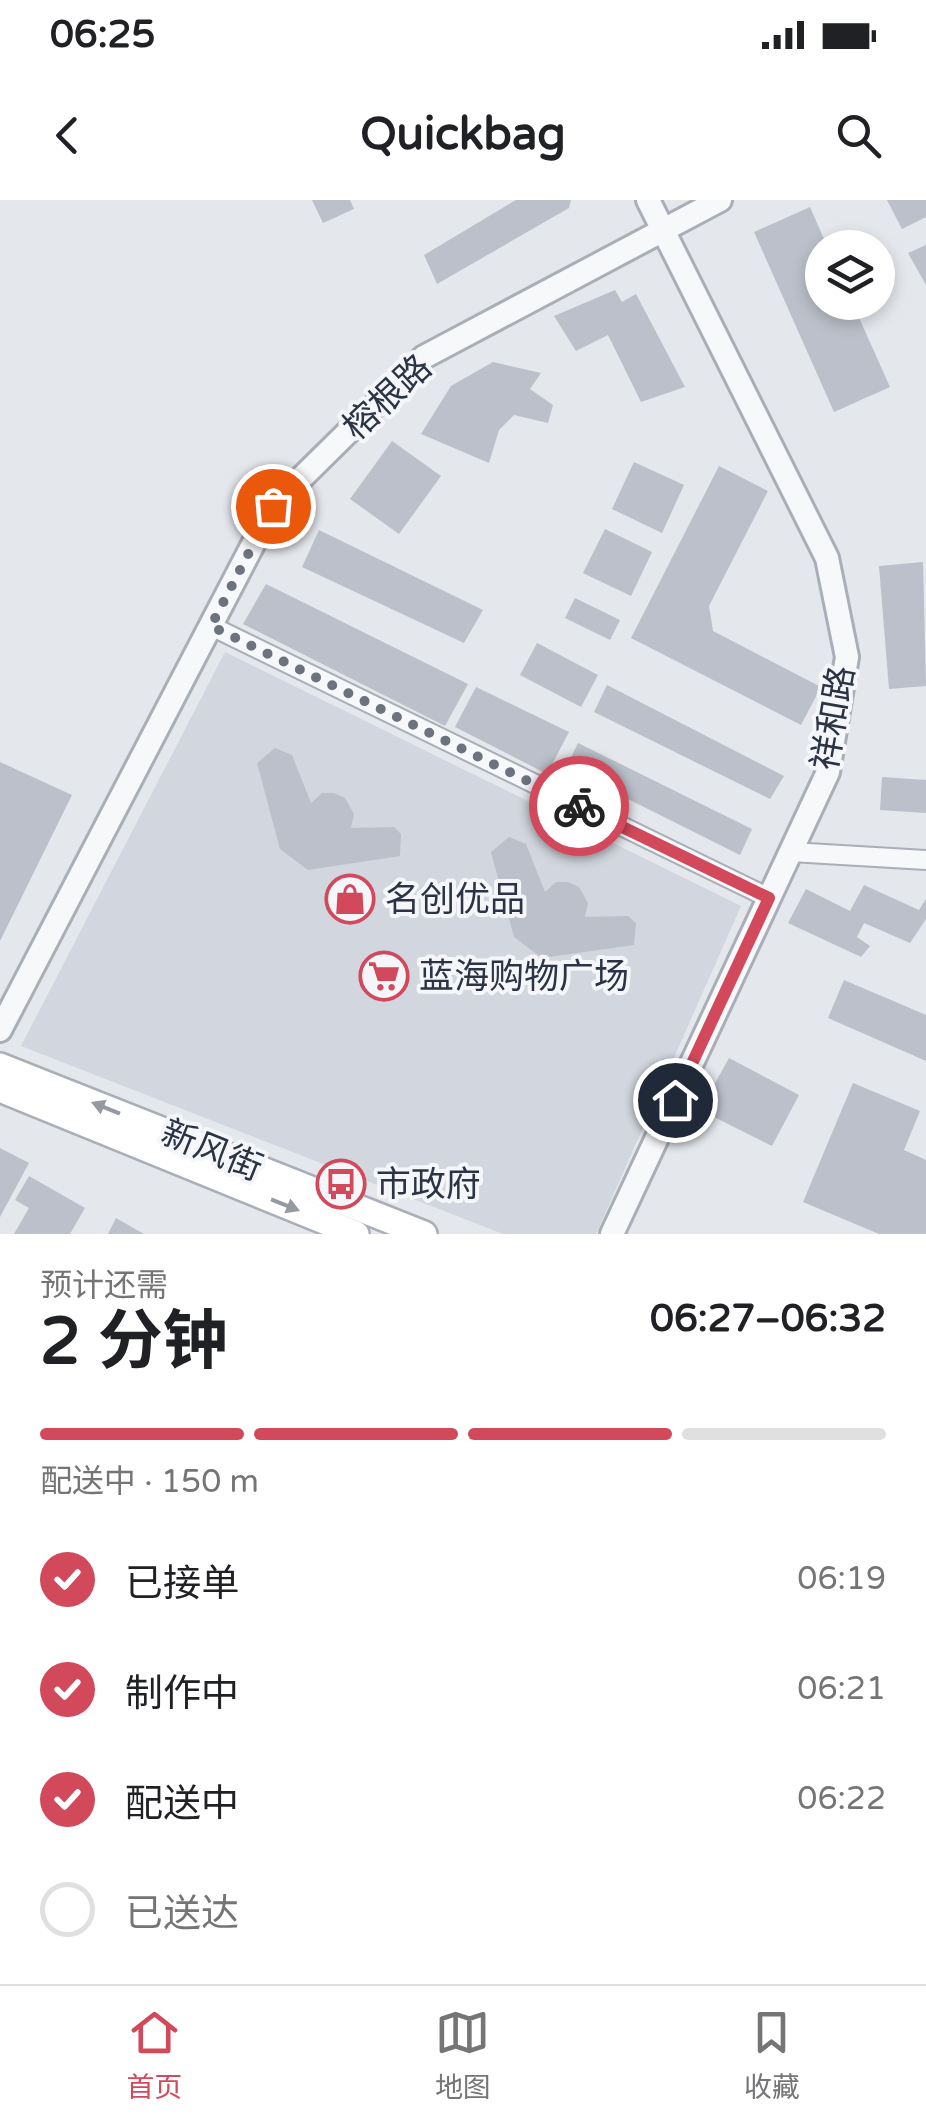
<!DOCTYPE html>
<html lang="zh">
<head>
<meta charset="utf-8">
<style>
  body { margin:0; font-family:"Varela Round","Noto Sans SC",sans-serif; background:#f6f6f6; color:#202124; height:100vh; display:flex; flex-direction:column; font-size:38px; white-space:nowrap }
  * { box-sizing:border-box; margin:0 }
  p { font-size:32px; color:#757577 }
  .icon { flex:none; width:55px; height:55px; fill:none; stroke:currentColor; stroke-width:2; stroke-linecap:round; stroke-linejoin:round }
  .map { position:relative; height:1034px; overflow:hidden }
  .details { display:flex; flex-direction:column; background:#fff; flex:1 }
  .details>* { flex:none }
  .controls { position:absolute; left:805px; top:30px; display:grid; gap:20px }
  .controls a { display:grid; place-items:center; width:90px; height:90px; border-radius:50%; background:#fff; box-shadow:0 5px 15px #0003; font-size:50px }
  .pin { position:absolute; display:grid; place-items:center; width:85px; height:85px; color:#fff; margin:-42px; border:5px solid #fff; border-radius:50%; box-shadow:0 2px 10px #0007 }
  .courier { position:absolute; display:grid; place-items:center; width:100px; height:100px; margin:-50px; border:8px solid #d1495b; border-radius:50%; background:#fff; color:#222; box-shadow:0 2px 12px #0007 }
  .overview em { font-style:normal; font-weight:700 }
  .overview div { display:flex; flex-direction:column-reverse }
  .overview { display:flex; align-items:center; justify-content:space-between; height:170px; padding:0 40px }
  h1 { font-size:65px; font-weight:700; line-height:75px }
  .bar { display:grid; grid-template-columns:repeat(4,1fr); gap:15px 10px; align-content:center; height:120px; padding:0 40px }
  .bar i { height:12px; border-radius:8px; background:#e0e0e0 }
  .bar .current { background:#d1495b }
  .bar p { grid-column:span 4 }
  ol { padding:0 40px; list-style:none }
  li { display:flex; align-items:center; gap:30px; height:110px }
  li p { margin-inline-start:auto }
  li .icon { padding:10px; border-radius:50%; background:#d1495b; color:#fff; stroke-width:4 }
  li:last-child { color:#757577 }
  li i { width:55px; height:55px; border:5px solid #e0e0e0; border-radius:50% }
  .status { display:flex; justify-content:space-between; align-items:center; height:70px; padding:0 50px; background:#fff; direction:ltr }
  .status svg { height:28px; fill:currentColor }
  header { display:flex; justify-content:space-between; align-items:center; height:130px; padding:0 40px; background:#fff; font-size:45px; font-weight:700 }
  .tab-bar { display:flex; justify-content:space-around; align-items:center; height:140px; border-top:2px solid #e0e0e0; background:#fff; font-size:28px; color:#757577 }
  .tab-bar a { display:grid; justify-items:center; gap:5px }
  .tab-bar .current { color:#d1495b }
  .map>svg:first-child { display:block }
  .built { fill:#d2d6de }
  .building { fill:#bbc0ca }
  .lines { fill:none; stroke-linecap:round; stroke-linejoin:round }
  .minor-casing { stroke:#a9aeb7; stroke-width:22 }
  .tertiary-casing { stroke:#a9aeb7; stroke-width:28 }
  .secondary-casing { stroke:#a9aeb7; stroke-width:30 }
  .minor { stroke:#f7f8fa; stroke-width:18 }
  .tertiary { stroke:#f7f8fa; stroke-width:22 }
  .secondary { stroke:#fff; stroke-width:25 }
  .oneway { fill:#959aa2 }
  .done { stroke:#6c737f; stroke-width:10; stroke-dasharray:0 18 }
  .route { stroke:#d1495b; stroke-width:12 }
  .labels { text-anchor:middle; stroke-width:8; stroke-linejoin:round; paint-order:stroke }
  .street-label { font-size:35px; fill:#2b3445; stroke:#f4f6f9 }
  .poi-label { font-size:35px; fill:#2b3445; stroke:#f4f6f9; text-anchor:start }
</style>
</head>
<body>
<div class="status"><b>06:25</b><svg viewBox="0 0 49 12"><path d="M0 12V9h3v3zM5 12V6h3v6zM10 12V3h3v9zM15 12V0h3v12zM26 1h20v11H26zM47 4h2v5h-2z"/></svg></div>
<header><svg class="icon" aria-label="back" viewBox="0 0 24 24"><path d="M15 5l-7 7 7 7"/></svg>Quickbag<svg class="icon" aria-label="search" viewBox="0 0 24 24"><circle cx="10" cy="10" r="6"/><path d="M15 15l6 6"/></svg></header>
<div class="map">
<svg width="926" height="1034" viewBox="0 0 926 1034">
  <rect width="100%" height="100%" fill="#e4e7ec"/>
  <path class="built" d="M225 452 741 706 596 1034H503L21 846Z"/>
  <g class="building">
    <path d="M312 0H350L354 9 323 23Z"/>
    <path d="M516 0H571L569 8 437 84 424 55Z"/>
    <path d="M887 0H926V17L902 29Z"/>
    <path d="M810 7 828 48H822V102H852L890 187 834 212 754 32Z"/>
    <path d="M926 45V85L908 53Z"/>
    <path d="M615 90 622 102 636 94 685 187 641 202 608 135 576 151 554 116Z"/>
    <path d="M493 162 541 173 530 189 553 205 548 223 514 215 499 230 489 263 421 234 451 186Z"/>
    <path d="M392 241 441 276 399 334 350 299Z"/>
    <path d="M634 262 684 285 662 333 612 309Z"/>
    <path d="M719 266 768 291 709 406 713 431 821 487 801 525 631 438Z"/>
    <path d="M605 329 652 352 631 396 583 373Z"/>
    <path d="M319 330 483 410 464 443 302 367Z"/>
    <path d="M923 362 926 486 889 489 879 366Z"/>
    <path d="M266 384 468 484 445 526 243 424Z"/>
    <path d="M575 398 620 420 610 440 565 418Z"/>
    <path d="M537 443 598 475 581 507 520 475Z"/>
    <path d="M607 485 784 576 770 599 594 512Z"/>
    <path d="M476 487 569 532 547 574 455 527Z"/>
    <path d="M578 543 752 629 740 655 566 568Z"/>
    <path d="M275 548 292 555 311 603 322 593H334L345 598 354 614 351 628 394 627 401 634 400 656 308 670 280 649 257 563Z"/>
    <path d="M0 562 72 595 0 741Z"/>
    <path d="M882 577 926 580V613L880 610Z"/>
    <path d="M509 637 526 644 545 692 556 682H568L579 687 588 703 585 717 628 716 636 723 634 745 542 758 514 737 491 652Z"/>
    <path d="M864 685 919 710 926 699V719L910 743 864 723 857 737 870 746 861 757 788 723 806 689 850 711Z"/>
    <path d="M844 780 926 815V861L828 818Z"/>
    <path d="M729 858 799 895 772 946 700 910Z"/>
    <path d="M853 883 920 911 904 950 926 960V1034H879L803 1002Z"/>
    <path d="M0 948 29 963 0 1017Z"/>
    <path d="M29 976 85 1008 70 1034H14L29 1008 15 1000Z"/>
    <path d="M116 1018 144 1034H108Z"/>
  </g>
  <g class="lines">
    <g class="minor-casing">
      <g id="minor">
        <path d="M211 426 769 698"/>
        <path d="M791 652 926 660"/>
      </g>
    </g>
    <g class="tertiary-casing">
      <g id="tertiary">
        <path d="M0 830 273 306 424 157 720 0"/>
        <path d="M612 1034 828 572 847 457 827 358 648 0"/>
      </g>
    </g>
    <g class="secondary-casing">
      <g id="secondary">
        <path d="M0 866 424 1034"/>
        <path d="M0 889 356 1034"/>
      </g>
    </g>
    <use href="#minor" class="minor"/>
    <use href="#tertiary" class="tertiary"/>
    <use href="#secondary" class="secondary"/>
  </g>
  <defs><path id="oneway-solid" d="M-6-.8H1V-3.2L6.5 0L1 3.2V.8H-6Z" transform="scale(2.5)"/></defs>
  <g class="oneway">
    <use href="#oneway-solid" transform="translate(106 908) rotate(-158)"/>
    <use href="#oneway-solid" transform="translate(285 1005) rotate(22)"/>
  </g>
  <g class="lines">
    <path class="done" d="M273 306 211 426 579 606"/>
    <path class="route" d="M579 606 769 698 675 900"/>
  </g>
  <defs>
    <g id="shop-ring" transform="scale(2.5)"><circle r="9.5" fill="#f4f6f9" stroke="#d1495b" stroke-width="1.5"/><path d="M-5-2.5h2.3a2.7 3.5 0 0 1 5.4 0H5L5.5 6h-11ZM-1.5-2.5h3a1.5 2.3 0 0 0-3 0Z" fill="#d1495b"/></g>
    <g id="supermarket-ring" transform="scale(2.5)"><circle r="9.5" fill="#f4f6f9" stroke="#d1495b" stroke-width="1.5"/><path d="M-6-5.5h2.5l.6 2H6L4.5 2H-2.5L-4.4-4H-6ZM-1.5 3.2a1.3 1.3 0 1 0 .1 0ZM3 3.2a1.3 1.3 0 1 0 .1 0Z" fill="#d1495b"/></g>
    <g id="bus-ring" transform="scale(2.5)"><circle r="9.5" fill="#f4f6f9" stroke="#d1495b" stroke-width="1.5"/><path d="M-5-6H5V4H4V6H2V4H-2V6H-4V4H-5ZM-3.5-4V0h7V-4ZM-3.5 1.2v1.5H-2V1.2ZM2 1.2v1.5H3.5V1.2Z" fill="#d1495b"/></g>
  </defs>
  <g fill-rule="evenodd">
    <use href="#shop-ring" x="350" y="699"/>
    <use href="#supermarket-ring" x="384" y="776"/>
    <use href="#bus-ring" x="341" y="984"/>
  </g>
  <g class="labels">
    <g class="street-label">
      <text transform="translate(387 197) rotate(-43)" y="12">榕根路</text>
      <text transform="translate(833 518) rotate(-80)" y="12">祥和路</text>
      <text transform="translate(212 950) rotate(22)" y="12">新风街</text>
    </g>
    <g class="poi-label">
      <text x="385" y="711">名创优品</text>
      <text x="419" y="788">蓝海购物广场</text>
      <text x="376" y="996">市政府</text>
    </g>
  </g>
</svg>
<div class="controls">
<a><svg class="icon" aria-label="layers" viewBox="0 0 24 24"><path d="M12 4l9 5-9 5-9-5zM3 14l9 5 9-5"/></svg></a>
</div>
<div class="pin" style="left:273px;top:306px;background:#ea580c"><svg class="icon" aria-label="bag" viewBox="0 0 24 24"><path d="M5 8h14l-1 12H6zM9 8a3 3 0 0 1 6 0"/></svg></div>
<div class="pin" style="left:675px;top:900px;background:#1f2937"><svg class="icon" aria-label="home" viewBox="0 0 24 24"><path d="M3 11l9-7 9 7M6 9v11h12V9"/></svg></div>
<div class="courier" style="left:579px;top:606px"><svg class="icon" aria-label="bike" viewBox="0 0 24 24"><circle cx="6" cy="16" r="4"/><circle cx="18" cy="16" r="4"/><path d="M6 16l4-8h5l3 8M10 8l3 8H6M13 5h3"/></svg></div>
</div>
<section class="details">
<div class="overview"><div><h1>2 分钟</h1><p>预计还需</p></div><em>06:27–06:32</em></div>
<div class="bar"><i class="current"></i><i class="current"></i><i class="current"></i><i></i><p>配送中 · 150 m</p></div>
<ol>
<li><svg class="icon" aria-label="check" viewBox="0 0 24 24"><path d="M5 12l5 5 9-10"/></svg>已接单<p>06:19</p></li>
<li><svg class="icon" aria-label="check" viewBox="0 0 24 24"><path d="M5 12l5 5 9-10"/></svg>制作中<p>06:21</p></li>
<li><svg class="icon" aria-label="check" viewBox="0 0 24 24"><path d="M5 12l5 5 9-10"/></svg>配送中<p>06:22</p></li>
<li><i></i>已送达</li>
</ol>
</section>
<nav class="tab-bar">
<a class="current"><svg class="icon" aria-label="home" viewBox="0 0 24 24"><path d="M3 11l9-7 9 7M6 9v11h12V9"/></svg>首页</a>
<a><svg class="icon" aria-label="map" viewBox="0 0 24 24"><path d="M3 6l6-2 6 2 6-2v14l-6 2-6-2-6 2zM9 4v14M15 6v14"/></svg>地图</a>
<a><svg class="icon" aria-label="saved" viewBox="0 0 24 24"><path d="M7 4h10v16l-5-4-5 4z"/></svg>收藏</a>
</nav>
</body>
</html>
